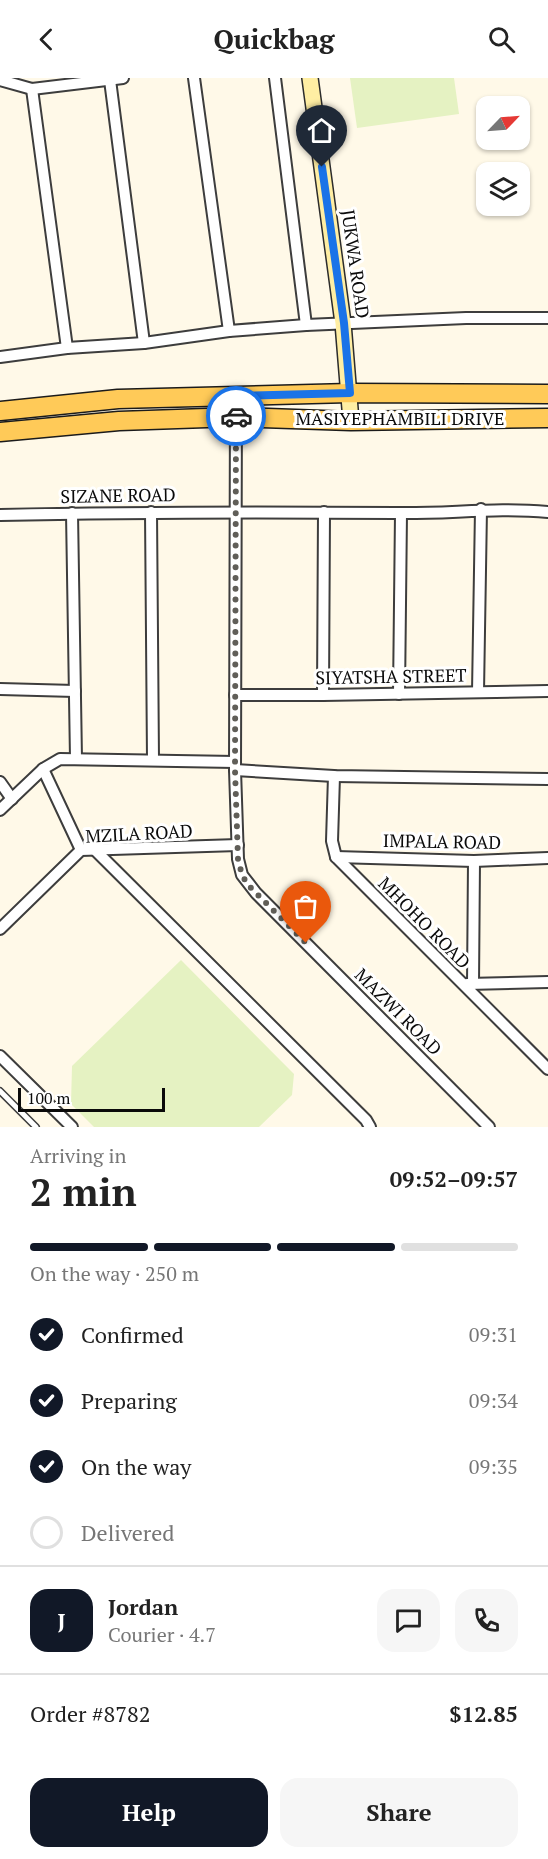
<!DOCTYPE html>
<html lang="en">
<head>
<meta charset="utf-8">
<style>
  body { margin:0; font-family:"PT Serif",serif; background:#f6f6f6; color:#222; height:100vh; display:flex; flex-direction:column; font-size:22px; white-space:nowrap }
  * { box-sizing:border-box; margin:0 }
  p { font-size:20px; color:#767676 }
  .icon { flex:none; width:33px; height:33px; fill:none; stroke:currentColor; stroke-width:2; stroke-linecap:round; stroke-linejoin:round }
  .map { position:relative; height:1049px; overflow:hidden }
  .drawer { display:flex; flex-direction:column; background:#fff; flex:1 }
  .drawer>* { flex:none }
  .needle { width:39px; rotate:65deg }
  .fabs { position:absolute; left:476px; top:18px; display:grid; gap:12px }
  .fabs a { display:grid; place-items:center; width:54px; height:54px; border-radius:12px; background:#fff; box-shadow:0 2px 4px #0004; font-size:30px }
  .scale { position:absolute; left:18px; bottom:15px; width:147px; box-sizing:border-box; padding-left:6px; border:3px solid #0a0a0a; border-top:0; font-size:16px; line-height:21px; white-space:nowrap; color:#0a0a0a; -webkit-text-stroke:4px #fff; paint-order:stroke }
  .pin { position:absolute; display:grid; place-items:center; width:51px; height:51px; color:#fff; margin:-62px -26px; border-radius:50% 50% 50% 0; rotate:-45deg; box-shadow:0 0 6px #0007 }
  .pin .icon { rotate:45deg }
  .courier { position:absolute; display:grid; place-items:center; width:60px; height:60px; margin:-30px; border:4px solid #1a73e8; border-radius:50%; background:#fff; color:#222; box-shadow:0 2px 8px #0007 }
  .head em { font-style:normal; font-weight:700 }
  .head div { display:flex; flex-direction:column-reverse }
  .head { display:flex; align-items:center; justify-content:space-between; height:102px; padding:0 30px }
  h1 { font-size:39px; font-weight:700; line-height:45px }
  .bar { display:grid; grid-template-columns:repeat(4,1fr); gap:9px 6px; align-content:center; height:72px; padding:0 30px }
  .bar i { height:8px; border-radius:4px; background:#e0e0e0 }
  .bar .current { background:#111827 }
  .bar p { grid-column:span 4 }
  .line { display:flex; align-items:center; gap:15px; padding:0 30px; border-top:2px solid #e0e0e0 }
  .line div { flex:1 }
  .round { display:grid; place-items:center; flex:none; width:63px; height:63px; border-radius:18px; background:#f6f6f6 }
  ol { padding:0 30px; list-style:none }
  li { display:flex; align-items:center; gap:18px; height:66px }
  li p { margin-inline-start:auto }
  li .icon { padding:6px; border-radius:50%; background:#111827; color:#fff; stroke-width:4 }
  li:last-child { color:#767676 }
  li i { width:33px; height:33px; border:3px solid #e0e0e0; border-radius:50% }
  .primary-button { display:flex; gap:12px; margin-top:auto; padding:12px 30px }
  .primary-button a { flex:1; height:69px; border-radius:18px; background:#111827; color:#fff; font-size:24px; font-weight:700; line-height:69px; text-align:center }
  .primary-button a+a { background:#f6f6f6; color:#222 }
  header { display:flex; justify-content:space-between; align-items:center; height:78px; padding:0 30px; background:#fff; font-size:27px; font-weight:700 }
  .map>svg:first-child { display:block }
  .pitch { fill:#e5f2c2 }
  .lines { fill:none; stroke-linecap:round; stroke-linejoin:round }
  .lane-casing { stroke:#3d3d3d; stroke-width:8 }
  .street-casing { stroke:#3d3d3d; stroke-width:14 }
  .secondary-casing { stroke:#2c2c2c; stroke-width:18 }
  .primary-casing { stroke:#1b1b1b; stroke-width:21 }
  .lane { stroke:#fff; stroke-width:5 }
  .street { stroke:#fff; stroke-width:10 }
  .secondary { stroke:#ffeea3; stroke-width:15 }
  .primary { stroke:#ffca58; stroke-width:18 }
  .done { stroke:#605e58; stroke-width:6; stroke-dasharray:0 10.8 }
  .route { stroke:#1a73e8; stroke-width:8 }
  .labels { text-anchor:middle; stroke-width:6; stroke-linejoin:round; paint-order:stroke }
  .street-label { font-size:18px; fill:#0a0a0a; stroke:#fff }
</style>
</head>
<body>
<header><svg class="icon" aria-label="back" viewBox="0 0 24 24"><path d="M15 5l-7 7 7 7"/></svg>Quickbag<svg class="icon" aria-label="search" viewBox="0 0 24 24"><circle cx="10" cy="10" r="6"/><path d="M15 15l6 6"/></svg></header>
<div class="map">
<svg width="548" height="1049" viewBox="0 0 548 1049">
  <rect width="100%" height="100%" fill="#fff9e8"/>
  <g class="pitch">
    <path d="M350 0H454L459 36 357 50Z"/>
    <path d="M181 882 294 996 292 1017 259 1049H94L71 1026 72 988Z"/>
  </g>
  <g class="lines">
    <g class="lane-casing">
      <path id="lane" d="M0 1013 36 1049"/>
    </g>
    <g class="street-casing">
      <g id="street">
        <path d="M194 0 229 253"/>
        <path d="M275 0 306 247"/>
        <path d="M0 2 32 11 123 0"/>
        <path d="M110 2 144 265"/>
        <path d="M32 11 67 270"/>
        <path d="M0 279 67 270 144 265 229 253 306 247 466 240H548"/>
        <path d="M236 318 235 692 238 781 242 797 256 815 489 1049"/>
        <path d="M151 434 153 682"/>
        <path d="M72 435 76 681"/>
        <path d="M0 437C133 434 265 434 397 435 448 436 497 429 548 434"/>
        <path d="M0 611 75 613"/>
        <path d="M478 614 481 431"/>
        <path d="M399 616 401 435"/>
        <path d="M235 617H323L548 613"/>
        <path d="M323 617 324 434"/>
        <path d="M43 691 81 772"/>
        <path d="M235 692 334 698 548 701"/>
        <path d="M334 698 332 763 336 779 548 991"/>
        <path d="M0 704 12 721"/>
        <path d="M0 732 43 691 60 681 235 684"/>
        <path d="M95 772 366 1042 370 1049"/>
        <path d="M336 779 474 783 548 780"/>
        <path d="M0 851 81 772 238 767"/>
        <path d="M467 906 548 904"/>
        <path d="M473 906 474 783"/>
        <path d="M0 978 72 1049"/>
      </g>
    </g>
    <g class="secondary-casing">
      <path id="secondary" d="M310 0 343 245 351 343"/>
    </g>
    <g class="primary-casing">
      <g id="primary">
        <path d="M0 333 118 321 350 315 548 316"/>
        <path d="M0 354 119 343 236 339 351 343 548 340"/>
      </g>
    </g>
    <use href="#lane" class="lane"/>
    <use href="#street" class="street"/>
    <use href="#secondary" class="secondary"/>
    <use href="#primary" class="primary"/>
  </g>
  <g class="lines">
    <path class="done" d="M236 338 235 692 238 781 242 797 248 807 306 865"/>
    <path class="route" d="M236 338V318L350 315 344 245 322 89"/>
  </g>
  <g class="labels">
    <g class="street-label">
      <text transform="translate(355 186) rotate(82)" y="6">JUKWA ROAD</text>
      <text x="400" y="347">MASIYEPHAMBILI DRIVE</text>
      <text transform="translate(118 418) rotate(-1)" y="6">SIZANE ROAD</text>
      <text transform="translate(391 599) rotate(-1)" y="6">SIYATSHA STREET</text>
      <text transform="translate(139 756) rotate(-3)" y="6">MZILA ROAD</text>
      <text transform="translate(442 764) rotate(1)" y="6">IMPALA ROAD</text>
      <text transform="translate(424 845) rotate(45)" y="6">MHOHO ROAD</text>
      <text transform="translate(398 934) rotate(45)" y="6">MAZWI ROAD</text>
    </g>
  </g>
</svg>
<div class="fabs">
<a><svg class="needle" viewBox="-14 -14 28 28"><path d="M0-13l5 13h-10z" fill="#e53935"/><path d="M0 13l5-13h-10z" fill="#767676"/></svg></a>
<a><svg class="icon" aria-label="layers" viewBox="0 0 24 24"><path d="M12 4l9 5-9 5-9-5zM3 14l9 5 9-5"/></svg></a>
</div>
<div class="scale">100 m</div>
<div class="pin" style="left:306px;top:865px;background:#ea580c"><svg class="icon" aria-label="bag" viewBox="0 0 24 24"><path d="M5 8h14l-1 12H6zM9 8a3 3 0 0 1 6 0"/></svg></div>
<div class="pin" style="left:322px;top:89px;background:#1f2937"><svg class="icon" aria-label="home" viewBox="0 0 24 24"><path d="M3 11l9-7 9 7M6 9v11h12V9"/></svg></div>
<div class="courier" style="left:236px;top:338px"><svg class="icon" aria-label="car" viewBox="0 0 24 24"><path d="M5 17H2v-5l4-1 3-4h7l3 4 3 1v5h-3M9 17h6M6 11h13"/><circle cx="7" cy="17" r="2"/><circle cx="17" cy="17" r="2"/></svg></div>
</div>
<section class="drawer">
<div class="head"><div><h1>2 min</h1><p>Arriving in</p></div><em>09:52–09:57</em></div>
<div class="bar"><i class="current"></i><i class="current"></i><i class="current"></i><i></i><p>On the way · 250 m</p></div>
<ol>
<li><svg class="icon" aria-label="check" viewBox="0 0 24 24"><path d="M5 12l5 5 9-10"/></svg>Confirmed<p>09:31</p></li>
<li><svg class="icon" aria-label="check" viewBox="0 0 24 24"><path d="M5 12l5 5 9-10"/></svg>Preparing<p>09:34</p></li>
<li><svg class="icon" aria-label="check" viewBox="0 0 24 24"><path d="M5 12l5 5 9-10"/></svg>On the way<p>09:35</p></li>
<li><i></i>Delivered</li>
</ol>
<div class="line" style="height:108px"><b class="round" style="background:#111827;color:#fff">J</b><div><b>Jordan</b><p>Courier · 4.7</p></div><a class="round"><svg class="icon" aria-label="chat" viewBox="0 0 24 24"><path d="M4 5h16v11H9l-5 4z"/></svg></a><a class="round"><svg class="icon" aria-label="phone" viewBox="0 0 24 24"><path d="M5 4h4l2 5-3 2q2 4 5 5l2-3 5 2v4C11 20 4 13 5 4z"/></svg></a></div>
<div class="line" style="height:78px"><div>Order #8782</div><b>$12.85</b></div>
<div class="primary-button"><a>Help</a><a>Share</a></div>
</section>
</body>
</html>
